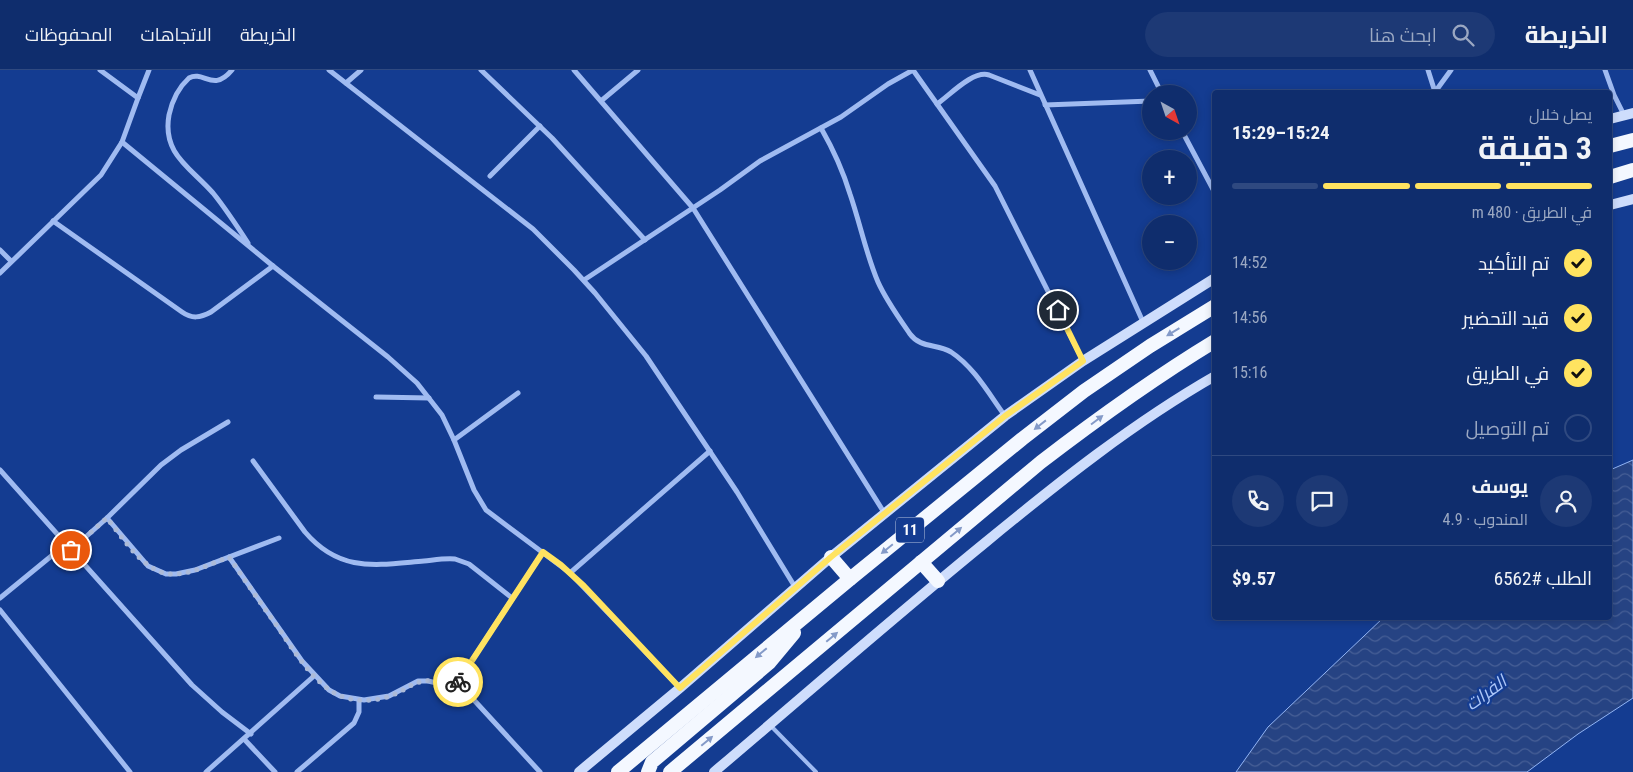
<!DOCTYPE html>
<html lang="ar">
<head>
<meta charset="utf-8">
<style>
  body { margin:0; font-family:"Roboto Condensed",Cairo,sans-serif; background:#1d3975; color:#f1f3f6; direction:rtl; height:100vh; display:flex; flex-direction:column; font-size:19px; white-space:nowrap }
  * { box-sizing:border-box; margin:0 }
  p { font-size:16px; color:#9ba8c2 }
  .icon { flex:none; width:28px; height:28px; fill:none; stroke:currentColor; stroke-width:2; stroke-linecap:round; stroke-linejoin:round }
  .map { position:relative; flex:1; overflow:hidden; direction:ltr }
  .drawer { position:absolute; left:1212px; top:20px; width:400px; height:530px; display:flex; flex-direction:column; background:#0f2d6d; border-radius:5px; box-shadow:0 2px 8px #0003,0 0 0 1px #2f4980; direction:rtl }
  .drawer>* { flex:none }
  .needle { width:32px; rotate:140deg }
  .fabs { position:absolute; left:1142px; top:15px; display:grid; gap:10px }
  .fabs a { display:grid; place-items:center; width:55px; height:55px; border-radius:50%; background:#0f2d6d; box-shadow:0 2px 8px #0003,0 0 0 1px #2f4980; font-size:25px }
  .pin { position:absolute; display:grid; place-items:center; width:42px; height:42px; color:#fff; margin:-21px; border:2px solid #fff; border-radius:50%; box-shadow:0 1px 5px #0007 }
  .courier { position:absolute; display:grid; place-items:center; width:50px; height:50px; margin:-25px; border:4px solid #ffe360; border-radius:50%; background:#fff; color:#222; box-shadow:0 1px 6px #0007 }
  .summary em { font-style:normal; font-weight:700 }
  .summary div { display:flex; flex-direction:column-reverse }
  .summary { display:flex; align-items:center; justify-content:space-between; height:85px; padding:0 20px }
  h1 { font-size:32px; font-weight:700; line-height:38px }
  .bar { display:grid; grid-template-columns:repeat(4,1fr); gap:8px 5px; align-content:center; height:60px; padding:0 20px }
  .bar i { height:6px; border-radius:4px; background:#2f4980 }
  .bar .on { background:#ffe360 }
  .bar p { grid-column:span 4 }
  .line { display:flex; align-items:center; gap:12px; padding:0 20px; border-top:1px solid #2f4980 }
  .line div { flex:1 }
  .round { display:grid; place-items:center; flex:none; width:52px; height:52px; border-radius:26px; background:#1d3975 }
  ol { padding:0 20px; list-style:none }
  li { display:flex; align-items:center; gap:15px; height:55px }
  li p { margin-inline-start:auto }
  li .icon { padding:5px; border-radius:50%; background:#ffe360; color:#111; stroke-width:4 }
  li:last-child { color:#9ba8c2 }
  li i { width:28px; height:28px; border:2px solid #2f4980; border-radius:50% }
  header { display:flex; align-items:center; gap:30px; box-sizing:border-box; height:70px; padding:0 25px; background:#0f2d6d; border-bottom:1px solid #2f4980 }
  header strong { font-size:24px }
  nav { display:flex; gap:28px; margin-inline-start:auto; font-size:18px }
  .search { width:350px; height:45px; background:#1d3975; display:flex; align-items:center; gap:12px; box-sizing:border-box; padding:0 18px; border-radius:28px; color:#9ba8c2; font-size:19px }
  .map>svg:first-child { display:block }
  .water { fill:url(#water-waves); stroke:#92b4f4 }
  .lines { fill:none; stroke-linecap:round; stroke-linejoin:round }
  .service { stroke:#a0bbf1; stroke-width:4 }
  .minor { stroke:#a0bbf1; stroke-width:5 }
  .secondary { stroke:#ceddfc; stroke-width:10 }
  .trunk { stroke:#f4f8ff; stroke-width:14 }
  .oneway { fill:#849ac8 }
  .done { stroke:#adbbd8; stroke-width:5; stroke-dasharray:0 9 }
  .route { stroke:#ffe360; stroke-width:6 }
  .labels { text-anchor:middle; stroke-width:4.5; stroke-linejoin:round; paint-order:stroke }
  .shield { fill:#143c91; stroke:#b8c4de; stroke-width:1 }
  .shield-label { font-size:15px; font-weight:bold; fill:#fff }
  .water-label { font-size:18px; font-style:italic; fill:#acc6f8; stroke:#143c91 }
</style>
</head>
<body>
<header>
<strong>الخريطة</strong>
<div class="search"><svg class="icon" aria-label="search" viewBox="0 0 24 24"><circle cx="10" cy="10" r="6"/><path d="M15 15l6 6"/></svg>ابحث هنا</div>
<nav><a>الخريطة</a><a>الاتجاهات</a><a>المحفوظات</a></nav>
</header>
<div class="map">
<svg width="1633" height="702" viewBox="0 0 1633 702">
  <defs>
    <pattern id="water-waves" width="16" height="10" patternUnits="userSpaceOnUse" patternTransform="scale(1.25)"><rect width="16" height="10" fill="#264383"/><path d="M0 5q4-4 8 0t8 0" fill="none" stroke="#475f96"/></pattern>
  </defs>
  <rect width="100%" height="100%" fill="#143c91"/>
  <path class="water" d="M1633 390V628L1578 664 1527 702H1236L1268 657 1383 548H1610V400Z"/>
  <g class="lines">
    <path class="service" d="M770 655 816 702"/>
    <g class="minor">
      <path d="M100 0 138 28"/>
      <path d="M232 0C213 23 204 0 189 8 178 18 172 31 169 45 162 84 190 97 213 123 226 139 237 156 248 173"/>
      <path d="M329 0 533 159 574 200 595 223 646 286 737 422 795 517"/>
      <path d="M481 0 552 68 645 170"/>
      <path d="M574 0 693 138 885 444"/>
      <path d="M913 0 995 116 1083 291"/>
      <path d="M1030 0 1143 252"/>
      <path d="M1150 0 1162 24"/>
      <path d="M1428 0 1435 22"/>
      <path d="M1605 0 1614 25 1624 45"/>
      <path d="M346 13 361 0"/>
      <path d="M1435 22 1451 0"/>
      <path d="M601 31 638 0"/>
      <path d="M937 34C950 25 973 0 989 5L1040 25"/>
      <path d="M1045 35 1151 31"/>
      <path d="M821 58C833 79 843 101 850 124 860 153 866 184 878 212 886 230 899 248 910 264 920 278 937 274 951 282 974 297 989 324 1005 346"/>
      <path d="M1182 61 1215 123"/>
      <path d="M122 72 273 196 388 287 417 313 442 345 454 370 474 420 486 440 570 503 680 618"/>
      <path d="M490 106 540 56"/>
      <path d="M53 151 182 242C192 249 200 248 211 242L273 196"/>
      <path d="M0 180 11 191"/>
      <path d="M0 203 101 105 122 72 138 28 149 0"/>
      <path d="M584 210 720 120 760 91 841 47 888 14 913 0"/>
      <path d="M376 327 429 328"/>
      <path d="M454 370 518 323"/>
      <path d="M253 391 305 462C340 503 376 495 424 491 434 490 445 488 455 489L469 494 512 528"/>
      <path d="M0 400 192 615 222 642 251 664"/>
      <path d="M107 448 148 496 166 504H176L195 500 279 468"/>
      <path d="M71 480 107 448 161 395 181 380 228 352"/>
      <path d="M229 487 302 591 329 620 340 626 364 630 389 626 418 611H428L450 616 473 629 540 702"/>
      <path d="M570 503 710 381"/>
      <path d="M0 528 66 474"/>
      <path d="M0 540 130 702"/>
      <path d="M454 618 543 482"/>
      <path d="M244 669 275 702"/>
      <path d="M206 702 314 606"/>
      <path d="M297 702 354 653 359 642V630"/>
    </g>
    <g class="secondary">
      <path d="M1610 49 1633 43"/>
      <path d="M1610 135 1633 129"/>
      <path d="M579 702 680 618 831 487 1005 346 1083 291 1215 208"/>
      <path d="M714 702C805 625 894 547 986 472 1059 412 1133 353 1215 306"/>
    </g>
    <g class="trunk">
      <path d="M1610 76 1633 70"/>
      <path d="M1610 107 1633 100"/>
      <path d="M831 487 850 509"/>
      <path d="M921 492 938 511"/>
      <path d="M618 702 850 509 1022 369 1084 321 1150 276 1215 236"/>
      <path d="M648 702 652 692 769 593 794 563"/>
      <path d="M670 702 1041 392C1097 349 1154 308 1215 271"/>
    </g>
  </g>
  <defs><path id="oneway-solid" d="M-6-.8H1V-3.2L6.5 0L1 3.2V.8H-6Z" transform="scale(1.25)"/></defs>
  <g class="oneway">
    <use href="#oneway-solid" transform="translate(1173 262) rotate(149)"/>
    <use href="#oneway-solid" transform="translate(1097 350) rotate(-37)"/>
    <use href="#oneway-solid" transform="translate(1040 355) rotate(142)"/>
    <use href="#oneway-solid" transform="translate(956 462) rotate(-40)"/>
    <use href="#oneway-solid" transform="translate(887 479) rotate(141)"/>
    <use href="#oneway-solid" transform="translate(832 567) rotate(-40)"/>
    <use href="#oneway-solid" transform="translate(761 583) rotate(140)"/>
    <use href="#oneway-solid" transform="translate(707 671) rotate(-40)"/>
  </g>
  <g class="lines">
    <path class="done" d="M71 480 107 448C124 469 146 507 177 504 194 503 212 493 229 487 244 509 259 531 275 553 291 576 314 616 341 626 352 631 367 631 379 629 412 623 414 599 454 618L458 612"/>
    <path class="route" d="M458 612 543 482 561 495 584 516 680 618 831 487 1005 346 1083 291 1058 240"/>
  </g>
  <g class="labels">
    <rect class="shield" x="896" y="447.5" width="28" height="25" rx="4"/>
    <g class="shield-label">
      <text x="910" y="465">11</text>
    </g>
    <g class="water-label">
      <text transform="translate(1486 623) rotate(-36)" y="6">الفرات</text>
    </g>
  </g>
</svg>
<div class="fabs">
<a><svg class="needle" viewBox="-14 -14 28 28"><path d="M0-13l5 13h-10z" fill="#e53935"/><path d="M0 13l5-13h-10z" fill="#9ba8c2"/></svg></a>
<a>+</a>
<a>−</a>
</div>
<div class="pin" style="left:71px;top:480px;background:#ea580c"><svg class="icon" aria-label="bag" viewBox="0 0 24 24"><path d="M5 8h14l-1 12H6zM9 8a3 3 0 0 1 6 0"/></svg></div>
<div class="pin" style="left:1058px;top:240px;background:#1f2937"><svg class="icon" aria-label="home" viewBox="0 0 24 24"><path d="M3 11l9-7 9 7M6 9v11h12V9"/></svg></div>
<div class="courier" style="left:458px;top:612px"><svg class="icon" aria-label="bike" viewBox="0 0 24 24"><circle cx="6" cy="16" r="4"/><circle cx="18" cy="16" r="4"/><path d="M6 16l4-8h5l3 8M10 8l3 8H6M13 5h3"/></svg></div>
<section class="drawer">
<div class="summary"><div><h1>3 دقيقة</h1><p>يصل خلال</p></div><em>15:24–15:29</em></div>
<div class="bar"><i class="on"></i><i class="on"></i><i class="on"></i><i></i><p>في الطريق · 480 m</p></div>
<ol>
<li><svg class="icon" aria-label="check" viewBox="0 0 24 24"><path d="M5 12l5 5 9-10"/></svg>تم التأكيد<p>14:52</p></li>
<li><svg class="icon" aria-label="check" viewBox="0 0 24 24"><path d="M5 12l5 5 9-10"/></svg>قيد التحضير<p>14:56</p></li>
<li><svg class="icon" aria-label="check" viewBox="0 0 24 24"><path d="M5 12l5 5 9-10"/></svg>في الطريق<p>15:16</p></li>
<li><i></i>تم التوصيل</li>
</ol>
<div class="line" style="height:90px"><a class="round"><svg class="icon" aria-label="person" viewBox="0 0 24 24"><circle cx="12" cy="8" r="4"/><path d="M4 21q1-7 8-7t8 7"/></svg></a><div><b>يوسف</b><p>المندوب · 4.9</p></div><a class="round"><svg class="icon" aria-label="chat" viewBox="0 0 24 24"><path d="M4 5h16v11H9l-5 4z"/></svg></a><a class="round"><svg class="icon" aria-label="phone" viewBox="0 0 24 24"><path d="M5 4h4l2 5-3 2q2 4 5 5l2-3 5 2v4C11 20 4 13 5 4z"/></svg></a></div>
<div class="line" style="height:65px"><div>الطلب #6562</div><b>$9.57</b></div>
</section>
</div>
</body>
</html>
